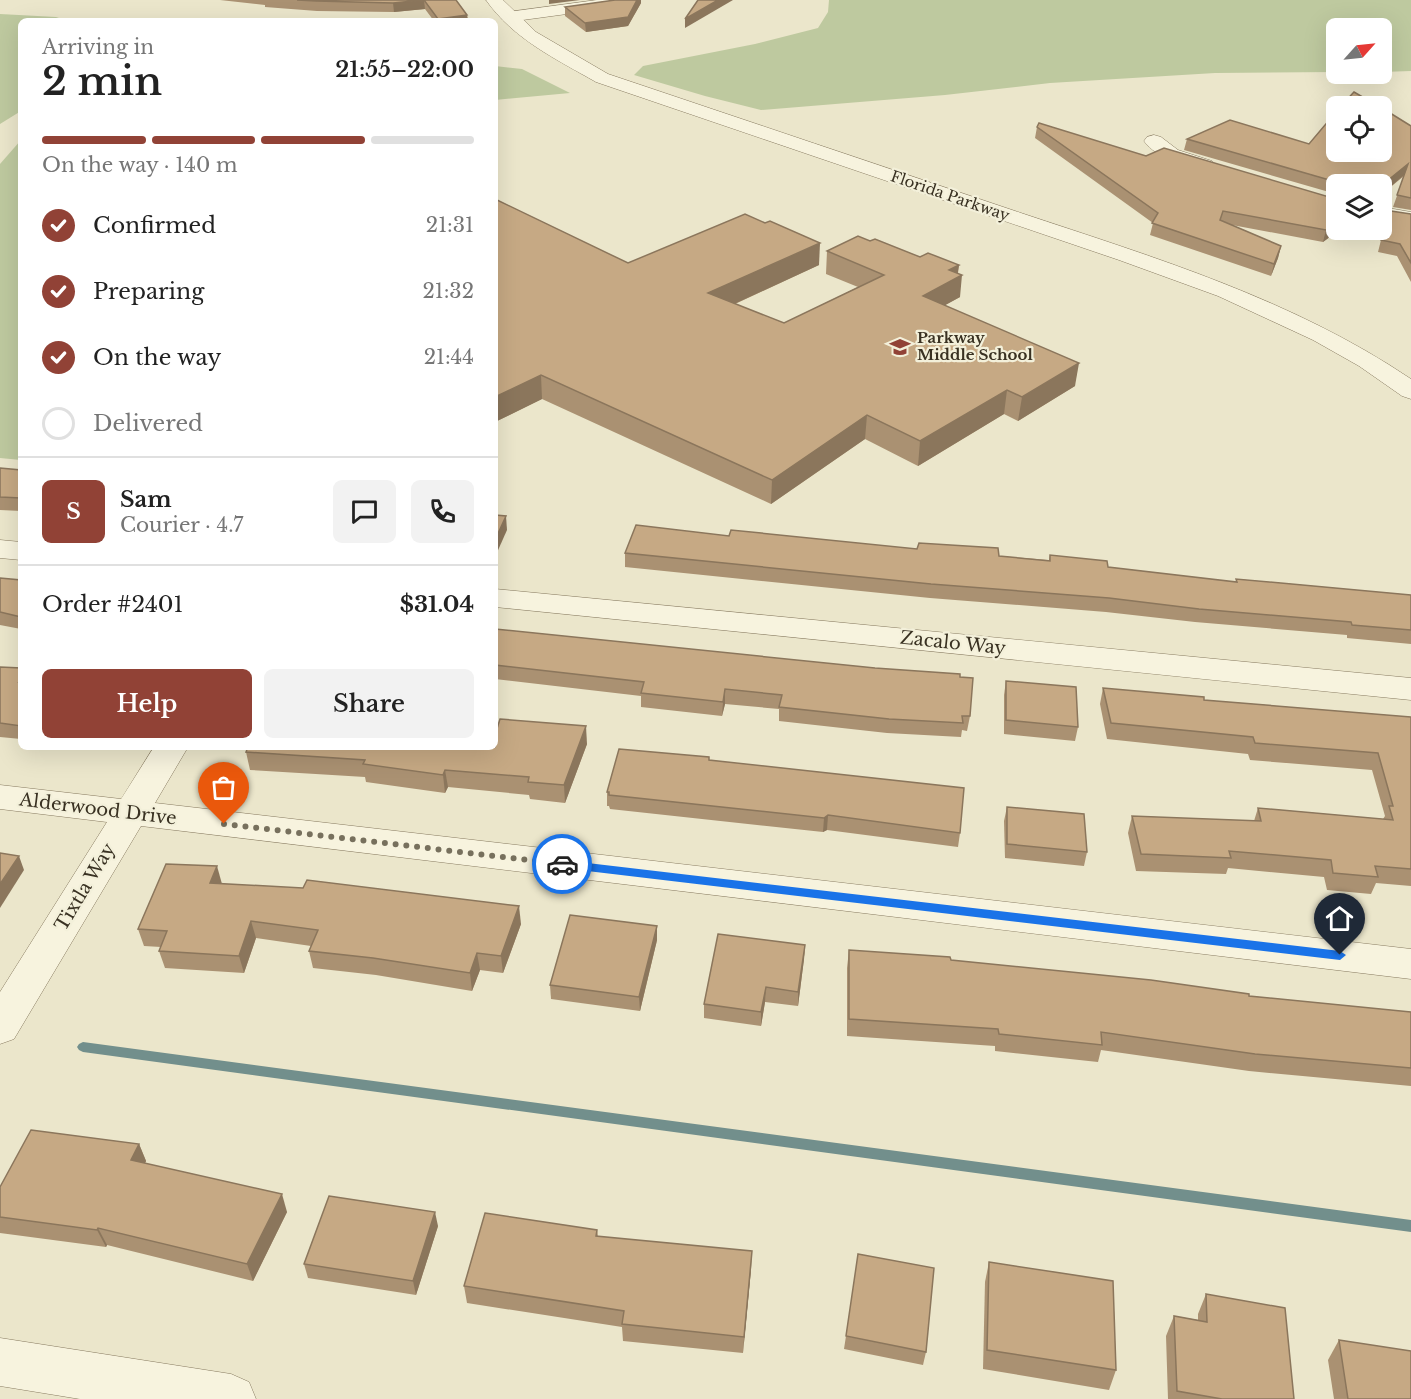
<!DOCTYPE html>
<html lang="en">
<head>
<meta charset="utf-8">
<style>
  body { margin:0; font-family:"Libre Baskerville",serif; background:#f2f2f2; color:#222; height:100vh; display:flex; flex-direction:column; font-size:22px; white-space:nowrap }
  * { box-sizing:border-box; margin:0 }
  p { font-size:20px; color:#767676 }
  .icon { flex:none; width:33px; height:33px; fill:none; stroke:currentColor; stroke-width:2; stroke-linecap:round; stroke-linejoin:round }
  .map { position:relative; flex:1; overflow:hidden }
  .sheet { position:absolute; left:18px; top:18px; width:480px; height:732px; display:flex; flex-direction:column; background:#fff; border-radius:9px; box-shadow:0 6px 24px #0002 }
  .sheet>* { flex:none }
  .needle { width:39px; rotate:63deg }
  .fabs { position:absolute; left:1326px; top:18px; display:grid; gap:12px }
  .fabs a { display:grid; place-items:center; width:66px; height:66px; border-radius:9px; background:#fff; box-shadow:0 6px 24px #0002; font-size:30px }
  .pin { position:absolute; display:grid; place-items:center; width:51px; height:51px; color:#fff; margin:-62px -26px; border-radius:50% 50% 50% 0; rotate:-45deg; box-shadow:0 0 6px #0007 }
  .pin .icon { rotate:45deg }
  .courier { position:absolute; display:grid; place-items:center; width:60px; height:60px; margin:-30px; border:4px solid #1a73e8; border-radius:50%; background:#fff; color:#222; box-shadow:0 2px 8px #0007 }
  .summary em { font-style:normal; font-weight:600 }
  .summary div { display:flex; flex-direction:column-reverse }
  .summary { display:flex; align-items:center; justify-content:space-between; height:102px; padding:0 24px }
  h1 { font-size:39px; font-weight:600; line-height:45px }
  .bar { display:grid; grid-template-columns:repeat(4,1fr); gap:9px 6px; align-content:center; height:72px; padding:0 24px }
  .bar i { height:8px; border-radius:4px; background:#e0e0e0 }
  .bar .selected { background:#914236 }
  .bar p { grid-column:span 4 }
  .line { display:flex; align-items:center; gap:15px; padding:0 24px; border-top:2px solid #e0e0e0 }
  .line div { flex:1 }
  .round { display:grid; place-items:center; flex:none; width:63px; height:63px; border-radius:9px; background:#f2f2f2 }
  ol { padding:0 24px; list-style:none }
  li { display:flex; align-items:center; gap:18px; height:66px }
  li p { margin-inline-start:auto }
  li .icon { padding:6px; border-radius:50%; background:#914236; color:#fff; stroke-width:4 }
  li:last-child { color:#767676 }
  li i { width:33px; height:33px; border:3px solid #e0e0e0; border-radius:50% }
  .primary-button { display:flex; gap:12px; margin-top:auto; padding:12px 24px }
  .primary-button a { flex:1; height:69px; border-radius:9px; background:#914236; color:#fff; font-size:24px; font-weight:600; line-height:69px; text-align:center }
  .primary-button a+a { background:#f2f2f2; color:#222 }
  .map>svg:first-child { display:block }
  .green { fill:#bec99f }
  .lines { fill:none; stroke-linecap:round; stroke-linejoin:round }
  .stream { fill:#728f8c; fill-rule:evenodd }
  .minor-casing { stroke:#877a60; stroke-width:1 }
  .tertiary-casing { stroke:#877a60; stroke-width:1 }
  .minor { fill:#f7f3de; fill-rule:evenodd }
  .tertiary { fill:#f7f3de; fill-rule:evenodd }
  .wall { fill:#aa9172 }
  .shaded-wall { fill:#8b765c }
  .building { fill:#c6a984; stroke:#8b765c; stroke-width:1.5 }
  .route { fill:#1a73e8 }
  .done { stroke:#77705d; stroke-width:6; stroke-dasharray:0 10.8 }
  .labels { text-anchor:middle; stroke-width:4.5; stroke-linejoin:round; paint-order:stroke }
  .far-street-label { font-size:15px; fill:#393122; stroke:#f3f0da }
  .far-poi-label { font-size:15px; font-weight:bold; fill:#393122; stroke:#f3f0da; text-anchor:start }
  .street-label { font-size:18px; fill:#393122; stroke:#f3f0da }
</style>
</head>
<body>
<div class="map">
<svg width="1411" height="1399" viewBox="0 0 1411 1399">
  <rect width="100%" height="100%" fill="#ebe6cb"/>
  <g class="green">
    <path d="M829 0H1411V71L1382 72V28H1336V72L1215 73 1050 83 945 95 761 110 705 96 634 75 643 66 755 44 818 28 828 12Z"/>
    <path d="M0 14 56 17 68 21H21V111L0 124Z"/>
    <path d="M495 66 522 69 570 93 495 100Z"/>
    <path d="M21 140V460L0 458V164Z"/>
  </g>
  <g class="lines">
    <path class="stream" d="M83 1042 1411 1220V1232L83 1052 79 1050 77 1047 79 1044Z"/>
    <g class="minor-casing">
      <g id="minor">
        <path d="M597 0H641L633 5 508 22 500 17 508 12Z"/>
        <path d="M1154 135 1161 137 1178 150 1212 161 1215 165 1212 169C1194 174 1155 157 1144 141L1147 137Z"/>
        <path d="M1382 207 1411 212V224L1382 219Z"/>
        <path d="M0 540 21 542V560L0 558Z"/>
        <path d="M495 589 1411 678V700L495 607Z"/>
        <path d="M154 747H188L155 803 1411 949V979L141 826 14 1039 0 1044V992L107 822 0 809V785L121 799Z"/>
      </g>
    </g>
    <g class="tertiary-casing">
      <g id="tertiary">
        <path d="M486 0H503L536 32 608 74C746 120 883 167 1021 213 1156 258 1292 299 1411 379V399L1402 396 1359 366 1313 340 1218 296 1119 260 596 82C556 59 513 39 486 0Z"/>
        <path d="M0 1338 231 1374 249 1382 256 1399H80L0 1386Z"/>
      </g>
    </g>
    <use href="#minor" class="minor"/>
    <use href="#tertiary" class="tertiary"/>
  </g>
  <g class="wall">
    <path d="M220 0H456L467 15 468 21H434L425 9 394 12 317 11 265 7V5Z"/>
    <path d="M615 0H641V3L628 26 586 32 565 16V7Z"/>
    <path d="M1411 126V210L1393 207 1404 176 1382 194V184H1336V194L1184 150 1187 139 1309 144Z"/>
    <path d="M1037 127 1146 156 1339 230 1323 242 1232 225 1281 246 1278 258 1271 276 1150 235 1153 223 1035 138Z"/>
    <path d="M495 199 628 263 819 265 735 304 784 323 858 287 826 274 827 251 870 241 920 257 959 265 958 273 960 297 945 305 1075 386 1018 421 1004 414 918 466 865 439 771 504 542 399 495 422Z"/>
    <path d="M1411 214V282L1397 256 1378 252 1381 240Z"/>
    <path d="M0 468 21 470V511L0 510Z"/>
    <path d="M729 536 917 549 1049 560 1050 555 1108 567 1236 582V579L1411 595V644L1347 638V635L1195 622 1106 612 930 598 625 567V553Z"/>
    <path d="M0 578 21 580V629L0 625Z"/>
    <path d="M495 629 970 716 967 731 962 730 961 737 887 733 779 721V709L725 704 722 716 641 707V696L495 679Z"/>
    <path d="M0 667 21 668V739L0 737Z"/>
    <path d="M1006 681 1078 727 1075 741 1004 734V695Z"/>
    <path d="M1103 688 1204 700 1411 717V886L1376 883 1371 894 1327 890 1324 877 1228 868 1226 874 1136 871 1128 833 1132 816 1254 821 1258 808 1383 819 1385 816 1372 770 1250 760 1248 754 1107 739 1100 704Z"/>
    <path d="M587 744 565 803 530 799 529 795 448 787 445 793 366 782 365 777 250 770 246 752Z"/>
    <path d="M709 757V760L960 833 958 847 827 830 823 832 610 809 609 806H607V792Z"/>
    <path d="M1007 807 1087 852 1084 866 1005 858 1004 821Z"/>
    <path d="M222 884 521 924 503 973 480 970 472 991 376 975 313 968 309 951 311 946 256 938 244 973 165 968 159 951 161 947 144 946 138 929Z"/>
    <path d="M657 926V940L640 1011 551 999 550 985Z"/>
    <path d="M805 945 804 959 798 1006 765 1002 761 1026 704 1018V1004Z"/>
    <path d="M849 950 951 960 1249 996 1411 1012V1086L1249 1071 1101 1050 1098 1062 995 1051V1046L847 1036V968Z"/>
    <path d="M139 1144 146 1161 145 1163 287 1212 253 1281 107 1245 106 1247 0 1233V1187Z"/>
    <path d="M438 1226 416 1295 308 1278 304 1264Z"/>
    <path d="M597 1230 598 1236 751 1269 743 1353 623 1341 622 1327 467 1303 464 1286Z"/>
    <path d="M989 1262 1116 1370 1109 1390 983 1369 985 1282Z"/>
    <path d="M1206 1294 1294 1399H1168L1166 1336 1174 1316 1198 1320V1314Z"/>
    <path d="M846 1336 926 1352 923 1365 844 1349Z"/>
    <path d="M1339 1340 1411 1399H1334L1328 1360Z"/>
  </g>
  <g class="shaded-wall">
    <path d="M424 0 425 9 394 12 393 3Z"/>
    <path d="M549 0H580L549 4Z"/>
    <path d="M637 0H641V3L628 26 586 32 585 23Z"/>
    <path d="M718 0H733L685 28V19Z"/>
    <path d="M467 15 468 21H438V19Z"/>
    <path d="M1408 164 1404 175 1382 194V185Z"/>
    <path d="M1336 222V230H1339L1323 242 1326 230Z"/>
    <path d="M820 243 819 265 708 316V293Z"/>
    <path d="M1281 246 1278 258 1271 276 1274 264Z"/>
    <path d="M959 265 957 277 962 275 960 297 920 319 923 296 949 270Z"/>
    <path d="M1079 363 1075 386 1018 421 1022 397Z"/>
    <path d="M541 375 542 399 495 422V397Z"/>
    <path d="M1007 390 1004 414 918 466 920 441Z"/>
    <path d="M867 415 865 439 771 504 772 480Z"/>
    <path d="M506 516 507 530 495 557V540Z"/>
    <path d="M725 689V704L722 716 723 702Z"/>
    <path d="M586 726 587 744 565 803 564 785Z"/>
    <path d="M445 770 448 787 445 793 443 775Z"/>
    <path d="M828 815 827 830 823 832 824 818Z"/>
    <path d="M19 856 24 870 0 908V884Z"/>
    <path d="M217 866 222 884 210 883Z"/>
    <path d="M519 906 521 924 503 973 501 956Z"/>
    <path d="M251 921 256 938 244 973 239 956Z"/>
    <path d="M657 926V940L640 1011 639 997Z"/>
    <path d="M805 945 804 959 798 1006V992Z"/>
    <path d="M477 953 480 970 472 991 470 973Z"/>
    <path d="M766 987 765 1002 761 1026V1012Z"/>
    <path d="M139 1144 146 1161 138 1177 131 1160Z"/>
    <path d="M282 1194 287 1212 253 1281 247 1264Z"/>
    <path d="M435 1212 438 1226 416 1295 413 1281Z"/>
    <path d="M98 1228 107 1245 106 1247 97 1230Z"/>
    <path d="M752 1251 751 1269 743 1353 744 1337Z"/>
  </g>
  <g class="building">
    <path d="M297 0H423L393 3 316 1Z"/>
    <path d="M424 0H456L467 15 438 19Z"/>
    <path d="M615 0H637L628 17 585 23 565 7Z"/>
    <path d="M698 0H718L685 19Z"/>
    <path d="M1354 92 1378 106H1341Z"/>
    <path d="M1382 108 1411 126V198L1397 195 1408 164 1382 185V184H1340V183L1187 139 1230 120 1309 144 1336 112V152H1382Z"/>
    <path d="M1039 123 1146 156 1164 148 1336 199V222L1326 230 1223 211 1220 220 1281 246 1274 264 1152 223 1158 213 1037 127Z"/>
    <path d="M495 199 628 263 745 214 765 223 770 221 820 243 708 293 784 323 884 275 827 251 858 236 870 241 875 239 920 257 928 253 959 265 949 270 962 275 923 296 1079 363 1022 397 1007 390 920 441 867 415 772 480 541 375 495 397Z"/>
    <path d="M1391 211 1411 214V263L1400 244 1381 240Z"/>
    <path d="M0 468 21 470V498L0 497Z"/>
    <path d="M495 515 506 516 495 540Z"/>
    <path d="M636 525 729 536 731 530 917 549 919 543 998 548 999 556 1050 561V555L1107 561 1108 567 1237 582 1236 579 1411 595V630L1352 625 1351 622 1199 609 1109 598 931 584 625 553Z"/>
    <path d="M0 578 21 580V617L0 612Z"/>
    <path d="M495 629 875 668 960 674V677L973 678 970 716H962L963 723 889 719 779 707 782 695 725 689 723 702 641 693 644 682 495 665Z"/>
    <path d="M0 667 21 668V680L19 682H21V726L0 723Z"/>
    <path d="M1006 681 1076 687 1078 727 1006 720Z"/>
    <path d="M1103 688 1204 697V700L1411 717V869L1375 866 1378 877 1333 873 1331 860 1229 851 1231 858 1141 854 1132 816 1261 821 1258 808 1393 820 1389 806H1393L1378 753 1255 743 1253 737 1111 723Z"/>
    <path d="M500 719 586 726 564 785 528 782 529 777 445 770 443 775 363 764 365 760 246 752 248 747H495V735Z"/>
    <path d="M619 749 709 757V760L964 788 960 833 828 815 824 818 609 795V792H607Z"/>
    <path d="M1007 807 1084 814 1087 852 1007 844Z"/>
    <path d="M0 853 19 856 0 884Z"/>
    <path d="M166 864 217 866 210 883 303 888 307 880 519 906 501 956 477 953 470 973 373 958 309 951 318 930 251 921 239 956 159 951 167 931 138 929Z"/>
    <path d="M570 915 657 926 639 997 550 985Z"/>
    <path d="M718 934 805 945 798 992 766 987 761 1012 704 1004Z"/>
    <path d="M849 950 950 957 951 960 1151 980 1249 994V996L1411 1012V1068L1255 1054 1101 1032 1102 1045 999 1034 998 1029 849 1019Z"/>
    <path d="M31 1130 139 1144 131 1160 282 1194 247 1264 98 1228 97 1230 0 1217V1187Z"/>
    <path d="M329 1196 435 1212 413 1281 304 1264Z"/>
    <path d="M485 1213 597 1230 596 1236 752 1251 744 1337 622 1324 624 1311 464 1286Z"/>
    <path d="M858 1254 934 1268 926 1352 846 1336Z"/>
    <path d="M989 1262 1113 1281 1116 1370 987 1350Z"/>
    <path d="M1206 1294 1285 1308 1294 1399H1222L1177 1391 1174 1316 1207 1322Z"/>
    <path d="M1339 1340 1411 1351V1399H1348Z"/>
  </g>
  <path class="route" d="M562 860 1340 951 1346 955 1340 960 562 868 556 864Z"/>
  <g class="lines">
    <path class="done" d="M224 824 562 864"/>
  </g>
  <defs>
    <g id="school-bare" transform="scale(1.62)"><path d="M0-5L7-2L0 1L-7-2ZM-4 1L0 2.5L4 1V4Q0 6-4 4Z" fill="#914236" stroke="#f3f0da" stroke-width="2.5" paint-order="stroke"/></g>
  </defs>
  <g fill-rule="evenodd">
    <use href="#school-bare" x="900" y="347"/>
  </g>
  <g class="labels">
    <g class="far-street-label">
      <text transform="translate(950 196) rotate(19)" y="5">Florida Parkway</text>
    </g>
    <g class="far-poi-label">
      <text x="917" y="343">Parkway<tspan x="917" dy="17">Middle School</tspan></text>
    </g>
    <g class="street-label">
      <text transform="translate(953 643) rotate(6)" y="6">Zacalo Way</text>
      <text transform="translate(98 809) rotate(7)" y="6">Alderwood Drive</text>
      <text transform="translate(85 887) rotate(-59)" y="6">Tixtla Way</text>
    </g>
  </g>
</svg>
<div class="fabs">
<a><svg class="needle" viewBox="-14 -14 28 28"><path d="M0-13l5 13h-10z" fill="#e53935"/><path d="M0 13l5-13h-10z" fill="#767676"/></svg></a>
<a><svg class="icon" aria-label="locate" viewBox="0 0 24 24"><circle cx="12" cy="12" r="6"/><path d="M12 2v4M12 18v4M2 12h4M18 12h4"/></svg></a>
<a><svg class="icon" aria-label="layers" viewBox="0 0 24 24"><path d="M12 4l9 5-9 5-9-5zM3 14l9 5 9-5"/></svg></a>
</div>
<div class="pin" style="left:224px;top:824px;background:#ea580c"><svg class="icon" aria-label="bag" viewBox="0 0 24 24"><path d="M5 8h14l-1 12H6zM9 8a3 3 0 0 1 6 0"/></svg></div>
<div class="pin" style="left:1340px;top:955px;background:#1f2937"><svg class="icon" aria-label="home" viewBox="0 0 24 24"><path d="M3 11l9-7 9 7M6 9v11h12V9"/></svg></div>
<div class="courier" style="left:562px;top:864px"><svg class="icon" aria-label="car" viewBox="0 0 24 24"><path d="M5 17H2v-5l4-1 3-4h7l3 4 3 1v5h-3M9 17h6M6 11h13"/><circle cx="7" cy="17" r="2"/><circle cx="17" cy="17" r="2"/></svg></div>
<section class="sheet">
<div class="summary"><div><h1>2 min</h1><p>Arriving in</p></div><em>21:55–22:00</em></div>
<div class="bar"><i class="selected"></i><i class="selected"></i><i class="selected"></i><i></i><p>On the way · 140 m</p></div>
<ol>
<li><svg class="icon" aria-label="check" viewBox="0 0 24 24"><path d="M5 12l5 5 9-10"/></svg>Confirmed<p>21:31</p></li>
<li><svg class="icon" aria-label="check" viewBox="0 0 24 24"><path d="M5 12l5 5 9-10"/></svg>Preparing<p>21:32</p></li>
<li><svg class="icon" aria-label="check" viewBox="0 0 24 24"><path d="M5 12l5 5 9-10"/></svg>On the way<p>21:44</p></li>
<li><i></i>Delivered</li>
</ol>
<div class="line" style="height:108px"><b class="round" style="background:#914236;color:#fff">S</b><div><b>Sam</b><p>Courier · 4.7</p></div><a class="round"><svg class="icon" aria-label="chat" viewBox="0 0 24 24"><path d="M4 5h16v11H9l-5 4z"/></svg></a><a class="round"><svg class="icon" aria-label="phone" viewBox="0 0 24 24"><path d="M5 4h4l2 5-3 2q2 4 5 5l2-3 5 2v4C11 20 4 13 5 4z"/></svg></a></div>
<div class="line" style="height:78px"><div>Order #2401</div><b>$31.04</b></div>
<div class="primary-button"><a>Help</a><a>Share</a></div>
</section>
</div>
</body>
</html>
